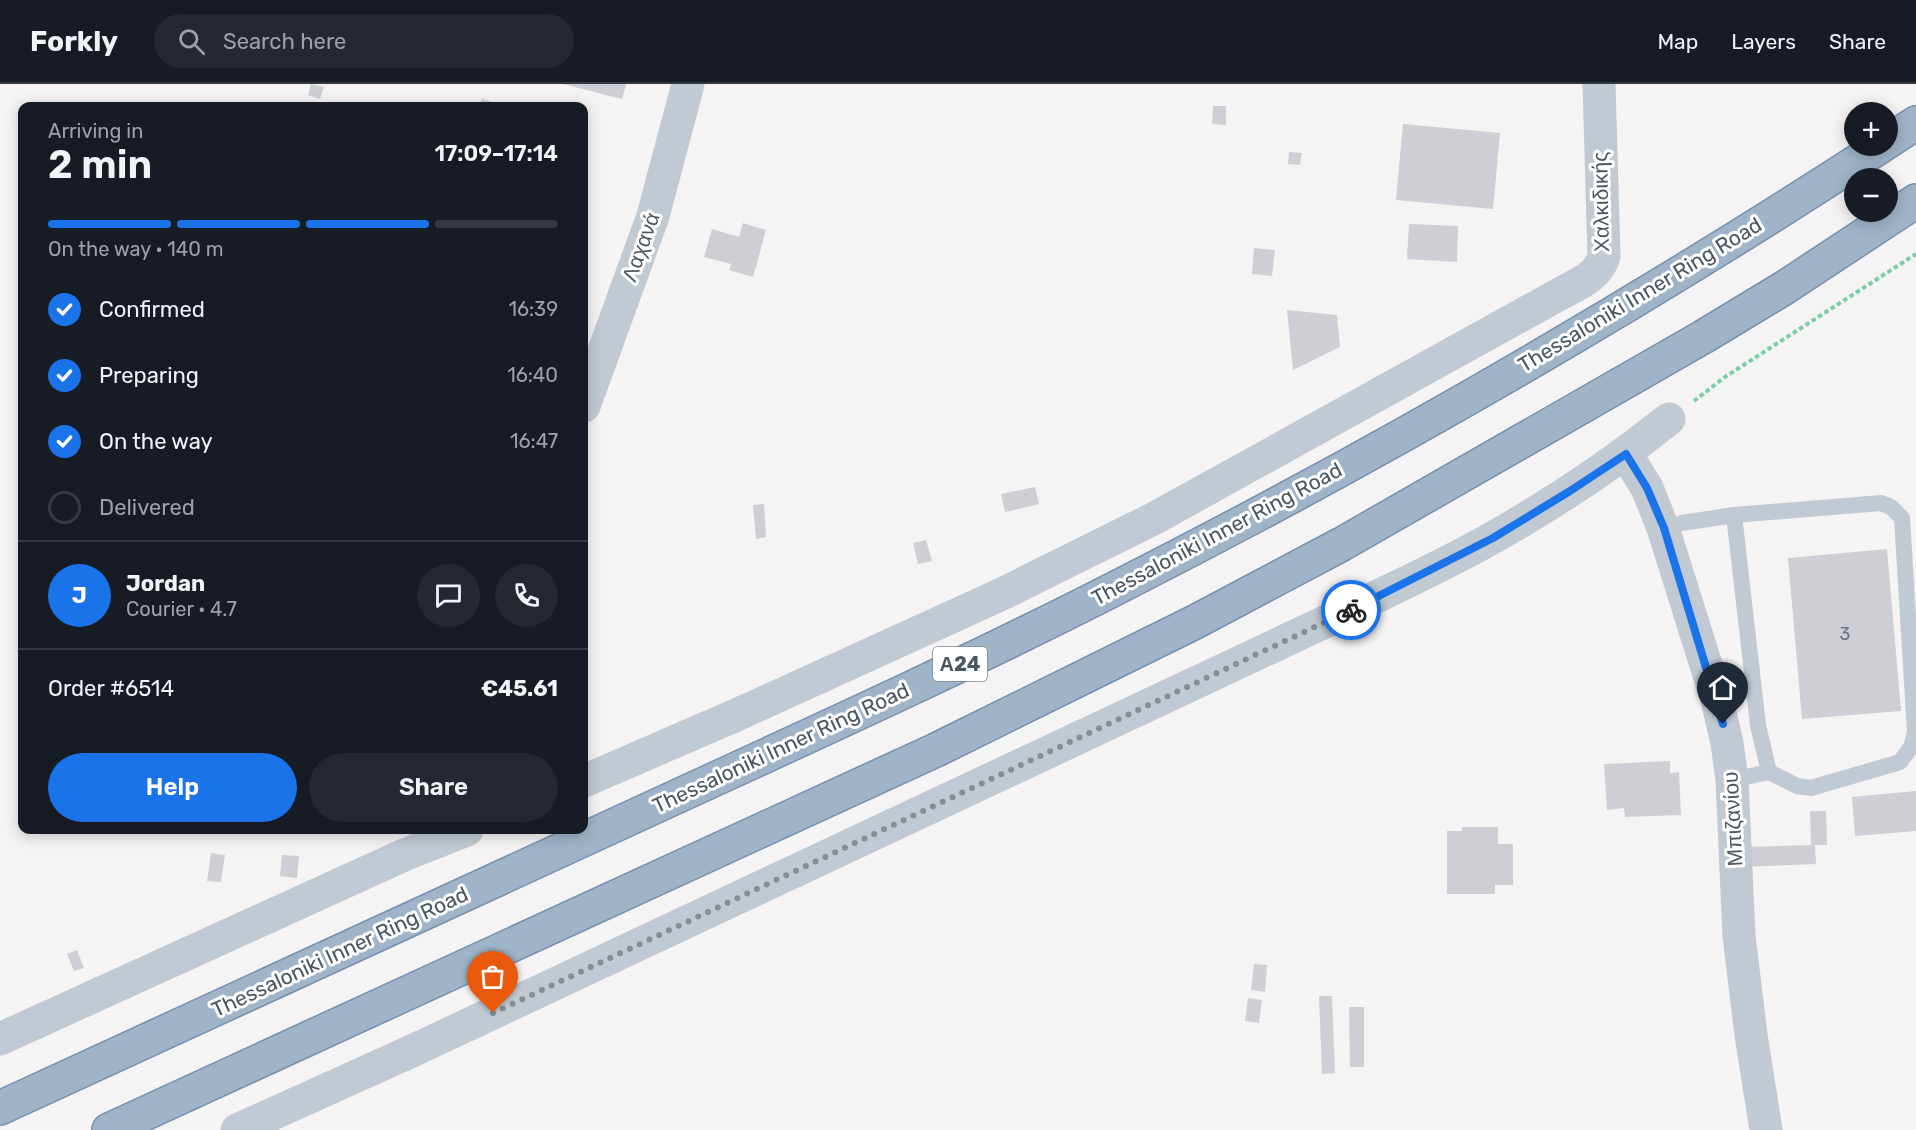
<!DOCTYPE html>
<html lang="en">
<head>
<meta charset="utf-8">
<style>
  body { margin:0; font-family:Rubik,sans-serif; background:#242831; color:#f1f3f6; height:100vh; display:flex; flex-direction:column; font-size:22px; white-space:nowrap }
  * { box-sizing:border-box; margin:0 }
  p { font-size:20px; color:#9ea1a6 }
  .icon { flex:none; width:33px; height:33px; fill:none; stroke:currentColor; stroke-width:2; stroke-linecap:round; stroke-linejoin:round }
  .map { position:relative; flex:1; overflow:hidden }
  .side { position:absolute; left:18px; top:18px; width:570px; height:732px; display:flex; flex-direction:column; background:#171b24; border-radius:12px; box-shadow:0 3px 15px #0003 }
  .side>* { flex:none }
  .controls { position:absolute; left:1844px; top:18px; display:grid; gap:12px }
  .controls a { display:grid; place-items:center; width:54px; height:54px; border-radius:50%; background:#171b24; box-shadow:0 3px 15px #0003; font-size:30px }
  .pin { position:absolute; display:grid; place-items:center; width:51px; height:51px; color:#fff; margin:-62px -26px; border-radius:50% 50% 50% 0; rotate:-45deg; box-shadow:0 0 6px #0007 }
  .pin .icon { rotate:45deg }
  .courier { position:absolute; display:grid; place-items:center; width:60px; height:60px; margin:-30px; border:4px solid #1a73e8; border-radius:50%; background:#fff; color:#222; box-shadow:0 2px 8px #0007 }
  .overview em { font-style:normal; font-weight:600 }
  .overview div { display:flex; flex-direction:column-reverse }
  .overview { display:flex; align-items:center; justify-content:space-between; height:102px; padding:0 30px }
  h1 { font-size:39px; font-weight:600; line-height:45px }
  .bar { display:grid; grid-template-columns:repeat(4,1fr); gap:9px 6px; align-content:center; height:72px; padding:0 30px }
  .bar i { height:8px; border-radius:4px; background:#363941 }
  .bar .active { background:#1a73e8 }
  .bar p { grid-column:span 4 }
  .line { display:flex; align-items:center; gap:15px; padding:0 30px; border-top:2px solid #363941 }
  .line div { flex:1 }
  .round { display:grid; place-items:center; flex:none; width:63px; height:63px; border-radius:32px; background:#242831 }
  ol { padding:0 30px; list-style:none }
  li { display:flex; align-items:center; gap:18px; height:66px }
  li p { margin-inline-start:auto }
  li .icon { padding:6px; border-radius:50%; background:#1a73e8; color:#fff; stroke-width:4 }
  li:last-child { color:#9ea1a6 }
  li i { width:33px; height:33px; border:3px solid #363941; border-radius:50% }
  .cta { display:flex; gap:12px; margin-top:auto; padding:12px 30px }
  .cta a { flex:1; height:69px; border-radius:36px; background:#1a73e8; color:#fff; font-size:24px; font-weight:600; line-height:69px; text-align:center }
  .cta a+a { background:#242831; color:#f1f3f6 }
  header { display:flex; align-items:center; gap:36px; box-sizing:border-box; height:84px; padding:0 30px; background:#171b24; border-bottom:2px solid #363941 }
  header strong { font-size:28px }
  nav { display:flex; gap:33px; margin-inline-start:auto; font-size:21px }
  .search { width:420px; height:54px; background:#242831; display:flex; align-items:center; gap:15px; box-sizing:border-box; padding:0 21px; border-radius:33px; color:#9ea1a6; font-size:22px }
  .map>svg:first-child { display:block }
  .building { fill:#cdcfd5 }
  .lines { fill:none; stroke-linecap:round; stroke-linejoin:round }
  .trunk-casing { stroke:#7690ad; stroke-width:36 }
  .path { stroke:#7ad0a6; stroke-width:4; stroke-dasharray:4.5 3; stroke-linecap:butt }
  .service { stroke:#c1cad2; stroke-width:16 }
  .minor { stroke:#c1cad2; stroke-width:33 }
  .tertiary { stroke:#c1cad2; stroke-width:33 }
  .trunk { stroke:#9fb4c9; stroke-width:33 }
  .done { stroke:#868d94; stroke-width:6; stroke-dasharray:0 10.8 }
  .route { stroke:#1a73e8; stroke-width:8 }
  .labels { text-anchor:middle; stroke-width:6; stroke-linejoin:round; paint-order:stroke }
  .number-label { font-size:18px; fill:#6b747e }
  .shield { fill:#fff; stroke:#808990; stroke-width:1.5 }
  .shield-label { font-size:20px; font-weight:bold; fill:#4a5661 }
  .street-label { font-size:21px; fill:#4a5661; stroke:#fff }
</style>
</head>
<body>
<header>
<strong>Forkly</strong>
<div class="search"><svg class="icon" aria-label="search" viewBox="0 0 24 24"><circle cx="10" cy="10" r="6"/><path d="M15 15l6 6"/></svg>Search here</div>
<nav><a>Map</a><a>Layers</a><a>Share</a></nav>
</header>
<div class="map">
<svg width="1916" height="1046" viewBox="0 0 1916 1046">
  <rect width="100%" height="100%" fill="#f5f3f3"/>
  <g class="building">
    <path d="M311 0 324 3 320 15 308 11Z"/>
    <path d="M563 0H626L622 15Z"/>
    <path d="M482 15 505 22H479Z"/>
    <path d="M1213 22H1226V41L1212 40Z"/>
    <path d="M1403 40 1500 49 1493 125 1396 116Z"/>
    <path d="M1289 68 1302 69 1300 81 1288 80Z"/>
    <path d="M743 139 766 146 753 193 729 186 731 180 704 173 712 145 739 153Z"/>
    <path d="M1409 140 1458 142 1457 178 1407 175Z"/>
    <path d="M1254 164 1275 166 1272 192 1252 190Z"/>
    <path d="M1287 226 1337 231 1340 263 1293 286Z"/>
    <path d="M1035 403 1039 420 1005 428 1001 410Z"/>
    <path d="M764 420 766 453 756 455 753 421Z"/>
    <path d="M926 456 932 477 918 480 913 459Z"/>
    <path d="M1887 465 1901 627 1802 635 1788 474Z"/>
    <path d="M1670 677V689L1679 688 1681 731 1625 733 1624 724 1607 726 1604 680Z"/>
    <path d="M1916 707V747L1855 752 1852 713Z"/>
    <path d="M1810 727H1826L1827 761H1815L1816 780 1743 783V763L1811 761Z"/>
    <path d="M1462 743H1498V760H1513V801H1495V810H1447V747H1462Z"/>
    <path d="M211 769 225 771 221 798 207 797Z"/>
    <path d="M282 771 299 772 297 794 280 792Z"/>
    <path d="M77 866 84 884 74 887 67 870Z"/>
    <path d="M1254 880 1267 881 1265 908 1251 906Z"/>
    <path d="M1319 912H1332L1335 989 1322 990Z"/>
    <path d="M1248 914 1262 916 1259 939 1245 937Z"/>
    <path d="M1349 923H1364V983H1350Z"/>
  </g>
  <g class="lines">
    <g class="trunk-casing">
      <g id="trunk">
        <path d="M1887 58 1916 39"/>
        <path d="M0 1024C238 914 477 806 715 695 850 633 985 571 1118 503 1380 370 1635 222 1881 62"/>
        <path d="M109 1046 936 666 1195 538 1342 460 1703 253 1784 204 1916 117"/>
      </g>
    </g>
    <path class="path" d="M1694 317 1725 293 1916 170"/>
    <g class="service">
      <path d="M1663 444 1682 439 1734 431 1881 419 1891 423 1902 434 1915 648 1911 663 1900 678 1811 704 1797 702 1769 688"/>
      <path d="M1732 696 1769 688 1758 641 1734 431"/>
    </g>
    <g class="minor">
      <path d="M1567 206C1583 198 1599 190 1604 172L1599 0"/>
      <path d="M584 322 653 132 688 0"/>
      <path d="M1626 370 1647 404 1663 444 1717 616 1727 659 1732 696 1739 852 1751 951 1766 1046"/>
    </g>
    <g class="tertiary">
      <path d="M584 697 734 632 1002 510 1155 434 1567 206"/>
      <path d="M0 955 404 771 467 746"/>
      <path d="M237 1046 412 967 1342 530C1393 504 1445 481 1494 453 1556 418 1614 379 1669 335"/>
    </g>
    <use href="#trunk" class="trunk"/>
  </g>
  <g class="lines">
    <path class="done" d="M493 929 1351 526"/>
    <path class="route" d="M1351 526 1493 454 1570 407 1626 370 1647 404 1664 444 1723 640"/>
  </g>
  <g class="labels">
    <g class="number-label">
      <text x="1845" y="556">3</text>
    </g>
    <rect class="shield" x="933" y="563" width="54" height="34" rx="4.5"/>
    <g class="shield-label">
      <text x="960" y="587">Α24</text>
    </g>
    <g class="street-label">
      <text transform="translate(1601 118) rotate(-91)" y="7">Χαλκιδικής</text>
      <text transform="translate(641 163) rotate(-70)" y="7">Λαχανά</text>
      <text transform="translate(1640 211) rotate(-31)" y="7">Thessaloniki Inner Ring Road</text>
      <text transform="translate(1217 450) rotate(-28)" y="7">Thessaloniki Inner Ring Road</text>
      <text transform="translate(781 664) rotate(-25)" y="7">Thessaloniki Inner Ring Road</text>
      <text transform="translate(1733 735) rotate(-93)" y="7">Μπιζανίου</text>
      <text transform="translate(340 868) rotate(-25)" y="7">Thessaloniki Inner Ring Road</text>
    </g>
  </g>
</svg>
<div class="controls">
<a>+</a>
<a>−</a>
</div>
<div class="pin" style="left:493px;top:929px;background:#ea580c"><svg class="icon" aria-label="bag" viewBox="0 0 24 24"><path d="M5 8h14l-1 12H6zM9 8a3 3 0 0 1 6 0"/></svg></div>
<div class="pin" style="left:1723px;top:640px;background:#1f2937"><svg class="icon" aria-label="home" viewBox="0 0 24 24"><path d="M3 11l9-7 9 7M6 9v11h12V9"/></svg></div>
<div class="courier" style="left:1351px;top:526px"><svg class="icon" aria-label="bike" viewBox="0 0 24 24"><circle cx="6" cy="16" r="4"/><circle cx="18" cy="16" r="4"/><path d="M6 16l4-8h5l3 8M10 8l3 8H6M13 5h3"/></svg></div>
<section class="side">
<div class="overview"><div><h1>2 min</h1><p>Arriving in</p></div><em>17:09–17:14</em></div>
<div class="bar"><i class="active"></i><i class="active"></i><i class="active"></i><i></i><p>On the way · 140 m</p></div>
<ol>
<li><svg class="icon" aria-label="check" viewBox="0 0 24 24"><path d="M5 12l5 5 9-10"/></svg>Confirmed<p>16:39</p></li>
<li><svg class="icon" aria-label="check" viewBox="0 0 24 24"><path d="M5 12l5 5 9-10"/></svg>Preparing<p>16:40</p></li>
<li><svg class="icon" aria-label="check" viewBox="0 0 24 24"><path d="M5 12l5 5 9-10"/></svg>On the way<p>16:47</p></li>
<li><i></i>Delivered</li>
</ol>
<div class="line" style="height:108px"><b class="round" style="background:#1a73e8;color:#fff">J</b><div><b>Jordan</b><p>Courier · 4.7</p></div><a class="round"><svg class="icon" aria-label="chat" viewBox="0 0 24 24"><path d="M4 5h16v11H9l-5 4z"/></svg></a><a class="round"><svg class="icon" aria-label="phone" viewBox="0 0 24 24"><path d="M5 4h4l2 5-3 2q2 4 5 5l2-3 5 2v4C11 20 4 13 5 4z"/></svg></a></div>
<div class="line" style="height:78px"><div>Order #6514</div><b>€45.61</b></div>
<div class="cta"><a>Help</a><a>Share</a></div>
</section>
</div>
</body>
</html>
